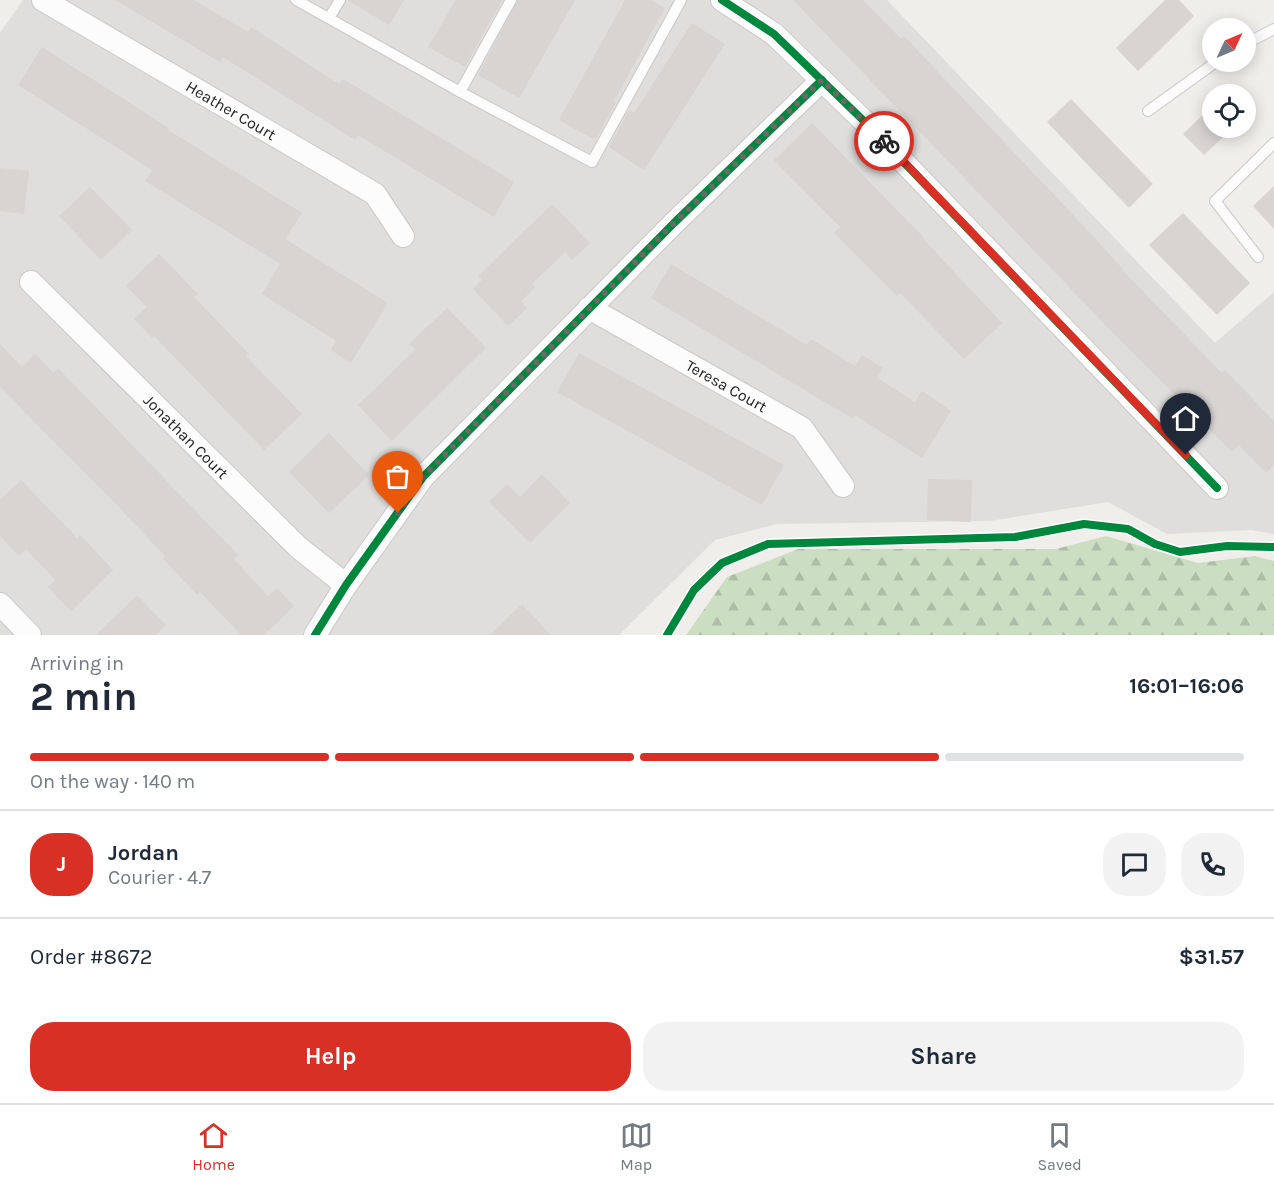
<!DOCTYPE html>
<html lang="en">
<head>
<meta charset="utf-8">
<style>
  body { margin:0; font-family:Karla,sans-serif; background:#f2f2f3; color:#1f2937; height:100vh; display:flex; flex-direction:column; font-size:22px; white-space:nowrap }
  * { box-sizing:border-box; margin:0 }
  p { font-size:20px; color:#747a83 }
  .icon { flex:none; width:33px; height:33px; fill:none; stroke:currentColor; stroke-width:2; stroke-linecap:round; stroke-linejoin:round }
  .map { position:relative; height:635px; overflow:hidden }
  .panel { display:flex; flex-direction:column; background:#fff; flex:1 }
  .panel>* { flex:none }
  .needle { width:39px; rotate:46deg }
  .fabs { position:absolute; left:1202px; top:18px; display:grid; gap:12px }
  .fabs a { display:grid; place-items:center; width:54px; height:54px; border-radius:50%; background:#fff; box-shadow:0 3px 15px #0003; font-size:30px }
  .pin { position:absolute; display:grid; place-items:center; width:51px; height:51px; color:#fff; margin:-62px -26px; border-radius:50% 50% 50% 0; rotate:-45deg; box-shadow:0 0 6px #0007 }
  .pin .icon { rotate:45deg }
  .courier { position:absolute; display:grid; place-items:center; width:60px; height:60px; margin:-30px; border:4px solid #d93025; border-radius:50%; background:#fff; color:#222; box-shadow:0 2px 8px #0007 }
  .headline em { font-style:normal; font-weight:700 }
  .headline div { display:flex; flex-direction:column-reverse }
  .headline { display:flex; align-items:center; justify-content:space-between; height:102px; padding:0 30px }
  h1 { font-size:39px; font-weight:700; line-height:45px }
  .bar { display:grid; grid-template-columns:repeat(4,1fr); gap:9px 6px; align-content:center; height:72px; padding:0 30px }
  .bar i { height:8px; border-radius:4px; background:#e0e1e3 }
  .bar .active { background:#d93025 }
  .bar p { grid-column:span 4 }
  .line { display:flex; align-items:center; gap:15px; padding:0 30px; border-top:2px solid #e0e1e3 }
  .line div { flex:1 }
  .round { display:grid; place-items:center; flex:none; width:63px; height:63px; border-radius:24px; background:#f2f2f3 }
  .action { display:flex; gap:12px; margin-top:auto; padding:12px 30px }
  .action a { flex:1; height:69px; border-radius:24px; background:#d93025; color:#fff; font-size:24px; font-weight:700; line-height:69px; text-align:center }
  .action a+a { background:#f2f2f3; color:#1f2937 }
  .menu { display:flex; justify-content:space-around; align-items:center; height:84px; border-top:2px solid #e0e1e3; background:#fff; font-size:16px; color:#747a83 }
  .menu a { display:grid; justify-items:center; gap:3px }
  .menu .active { color:#d93025 }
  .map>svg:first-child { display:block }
  .residential { fill:#dfdedc }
  .forest { fill:url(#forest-firs) }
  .building { fill:#d7d4d2 }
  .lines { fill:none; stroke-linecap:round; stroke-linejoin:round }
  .lane-casing { stroke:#c9c8c7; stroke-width:12 }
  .street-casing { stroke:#c9c8c7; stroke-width:24 }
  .lane { stroke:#fdfcfc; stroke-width:10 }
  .street { stroke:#fdfcfc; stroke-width:22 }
  .cycleway-casing { stroke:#fff; stroke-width:11 }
  .cycleway { stroke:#00873e; stroke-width:8 }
  .done { stroke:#6a6968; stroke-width:6; stroke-dasharray:0 10.8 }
  .route { stroke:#d93025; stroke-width:8 }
  .labels { text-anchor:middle; stroke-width:5; stroke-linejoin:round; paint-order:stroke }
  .street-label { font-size:16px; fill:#222; stroke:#fff }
</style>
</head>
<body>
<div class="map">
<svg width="1274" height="635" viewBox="0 0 1274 635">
  <defs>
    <pattern id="forest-firs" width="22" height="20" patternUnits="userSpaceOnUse" patternTransform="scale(1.5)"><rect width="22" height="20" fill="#cbdec1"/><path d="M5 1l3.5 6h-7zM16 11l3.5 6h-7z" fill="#aebea6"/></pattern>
  </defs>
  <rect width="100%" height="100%" fill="#f0eeeb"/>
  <path class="residential" d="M23 0H887L1215 343 1274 292V534L1251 530 1167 534 1108 502 990 521 777 524 715 540 619 635H0V33Z"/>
  <path class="forest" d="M1106 536 1198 563 1255 556 1274 561V635H686L727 577 798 549H1056Z"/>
  <g class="building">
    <path d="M115 0H194L248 32 251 27 339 84 343 79 514 182 494 217 358 135 355 140 223 57 220 62Z"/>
    <path d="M347 0H404L389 25Z"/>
    <path d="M456 0H502L465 67 428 47Z"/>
    <path d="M518 0H575L519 98 478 75Z"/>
    <path d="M625 0H651L665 8 614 101 616 102 596 139 594 137 593 139 559 120Z"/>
    <path d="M793 0H863L901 39 904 36 1092 235 1123 269 1122 270 1222 373 1225 370 1274 421V465L1266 473 1239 445 1232 452 1118 338Z"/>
    <path d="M1165 0H1179L1194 16 1138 71 1116 48Z"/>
    <path d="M692 23 725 44 644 170 609 147 629 110 634 113Z"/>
    <path d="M42 47 169 128 168 130 302 213 285 239 388 303 351 363 331 350 336 341 262 294 280 264 145 181 152 170 18 85Z"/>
    <path d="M1071 99 1153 184 1129 208 1047 122Z"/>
    <path d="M1212 106V128H1233L1204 155 1183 134Z"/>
    <path d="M812 123 925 239 924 240 1002 323 964 359 900 293 897 296 834 233 840 227 774 160Z"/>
    <path d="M0 168 29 171 24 214 0 211Z"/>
    <path d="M1274 186V229L1253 206Z"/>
    <path d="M90 187 132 230 101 260 59 216Z"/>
    <path d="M552 204 590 243 572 260 565 252 532 284 535 287 521 301 527 308 508 326 473 289 482 280 478 276Z"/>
    <path d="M1183 213 1250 283 1217 315 1149 245Z"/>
    <path d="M159 254 198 294 194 297 249 354 246 356 302 414 264 450 154 336 152 338 134 319 147 307 126 286Z"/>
    <path d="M671 264 807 345 811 339 855 366 862 355 883 368 877 378 915 402 922 391 951 411 922 458 855 415 853 419 651 298Z"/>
    <path d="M447 308 486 348 392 441 358 405 415 350 409 344Z"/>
    <path d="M0 344 22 367 35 354 54 373 58 368 238 555 234 559 268 596 277 588 294 606 264 635H241L200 592 197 595 163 559 165 556 110 498 0 387Z"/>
    <path d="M579 353 784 465 762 505 557 392Z"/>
    <path d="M329 433 369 475 329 513 289 472Z"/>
    <path d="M542 474 570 503 530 543 489 502 507 484 520 497Z"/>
    <path d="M928 479 972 480 971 522 927 520Z"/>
    <path d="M21 480 77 538 80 535 113 570 71 611 48 587 55 580 26 549 19 556 0 536V500Z"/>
    <path d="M137 595 166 625 156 635H96Z"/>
    <path d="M522 604 551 635H490Z"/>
  </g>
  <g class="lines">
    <g class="lane-casing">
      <g id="lane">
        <path d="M296 0 464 94 592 162 681 0"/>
        <path d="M329 18 340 0"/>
        <path d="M1245 44 1274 29"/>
        <path d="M460 92 511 0"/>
        <path d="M1148 111 1216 62"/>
        <path d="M1258 257 1215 201 1274 143"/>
      </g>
    </g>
    <g class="street-casing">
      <g id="street">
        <path id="s1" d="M43 0 375 194 403 236"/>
        <path d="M722 0 774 34 867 124 1217 488"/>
        <path id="s2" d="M31 282 299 548 346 585"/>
        <path id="s3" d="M589 308 802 428 843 486"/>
        <path d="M0 604 30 635"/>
        <path d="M315 635 346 585 423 477 674 223 822 80"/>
      </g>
    </g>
    <use href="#lane" class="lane"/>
    <use href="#street" class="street"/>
    <g class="cycleway-casing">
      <g id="cycleway">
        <path d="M722 0 774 34 867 124 1217 488"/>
        <path d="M315 635 346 585 423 477 674 223 822 80"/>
        <path d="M667 635 694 590 722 563 768 544 1015 537 1084 524 1128 529 1155 544 1180 552 1227 546 1274 547"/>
      </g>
    </g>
    <use href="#cycleway" class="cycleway"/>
  </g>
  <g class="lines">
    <path class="done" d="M398 513 423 477 674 223 822 80 884 141"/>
    <path class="route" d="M884 141 1186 455"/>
  </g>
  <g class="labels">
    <g class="street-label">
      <text dy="6" stroke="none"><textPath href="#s1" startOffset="218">Heather Court</textPath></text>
      <text dy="6" stroke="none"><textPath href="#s3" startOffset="158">Teresa Court</textPath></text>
      <text dy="6" stroke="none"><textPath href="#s2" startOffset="219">Jonathan Court</textPath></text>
    </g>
  </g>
</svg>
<div class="fabs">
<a><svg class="needle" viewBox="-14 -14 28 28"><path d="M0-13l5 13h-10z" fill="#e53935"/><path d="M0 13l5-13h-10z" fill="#747a83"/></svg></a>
<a><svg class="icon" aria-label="locate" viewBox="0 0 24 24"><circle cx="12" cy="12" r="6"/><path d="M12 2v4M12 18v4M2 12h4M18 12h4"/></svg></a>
</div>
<div class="pin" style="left:398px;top:513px;background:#ea580c"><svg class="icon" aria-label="bag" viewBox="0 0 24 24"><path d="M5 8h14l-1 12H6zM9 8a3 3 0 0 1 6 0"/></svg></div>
<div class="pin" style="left:1186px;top:455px;background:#1f2937"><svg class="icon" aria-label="home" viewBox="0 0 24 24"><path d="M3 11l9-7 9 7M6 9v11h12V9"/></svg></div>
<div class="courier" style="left:884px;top:141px"><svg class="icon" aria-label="bike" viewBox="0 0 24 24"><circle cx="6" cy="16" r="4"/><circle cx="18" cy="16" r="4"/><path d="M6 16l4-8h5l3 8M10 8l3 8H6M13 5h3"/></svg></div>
</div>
<section class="panel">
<div class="headline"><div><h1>2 min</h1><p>Arriving in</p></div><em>16:01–16:06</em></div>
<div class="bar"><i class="active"></i><i class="active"></i><i class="active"></i><i></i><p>On the way · 140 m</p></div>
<div class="line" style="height:108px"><b class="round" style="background:#d93025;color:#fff">J</b><div><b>Jordan</b><p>Courier · 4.7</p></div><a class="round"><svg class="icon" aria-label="chat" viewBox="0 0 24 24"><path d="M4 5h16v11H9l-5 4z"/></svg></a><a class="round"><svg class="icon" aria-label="phone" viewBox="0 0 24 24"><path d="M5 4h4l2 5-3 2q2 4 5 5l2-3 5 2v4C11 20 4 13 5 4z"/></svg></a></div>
<div class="line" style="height:78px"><div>Order #8672</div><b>$31.57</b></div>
<div class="action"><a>Help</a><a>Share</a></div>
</section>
<nav class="menu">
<a class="active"><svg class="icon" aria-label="home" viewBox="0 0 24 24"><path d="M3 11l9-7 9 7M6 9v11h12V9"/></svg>Home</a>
<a><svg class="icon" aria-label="map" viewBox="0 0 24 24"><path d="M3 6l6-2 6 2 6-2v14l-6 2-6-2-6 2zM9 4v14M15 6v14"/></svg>Map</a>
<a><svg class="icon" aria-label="saved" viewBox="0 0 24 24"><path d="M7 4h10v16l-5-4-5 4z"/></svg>Saved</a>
</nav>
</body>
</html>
